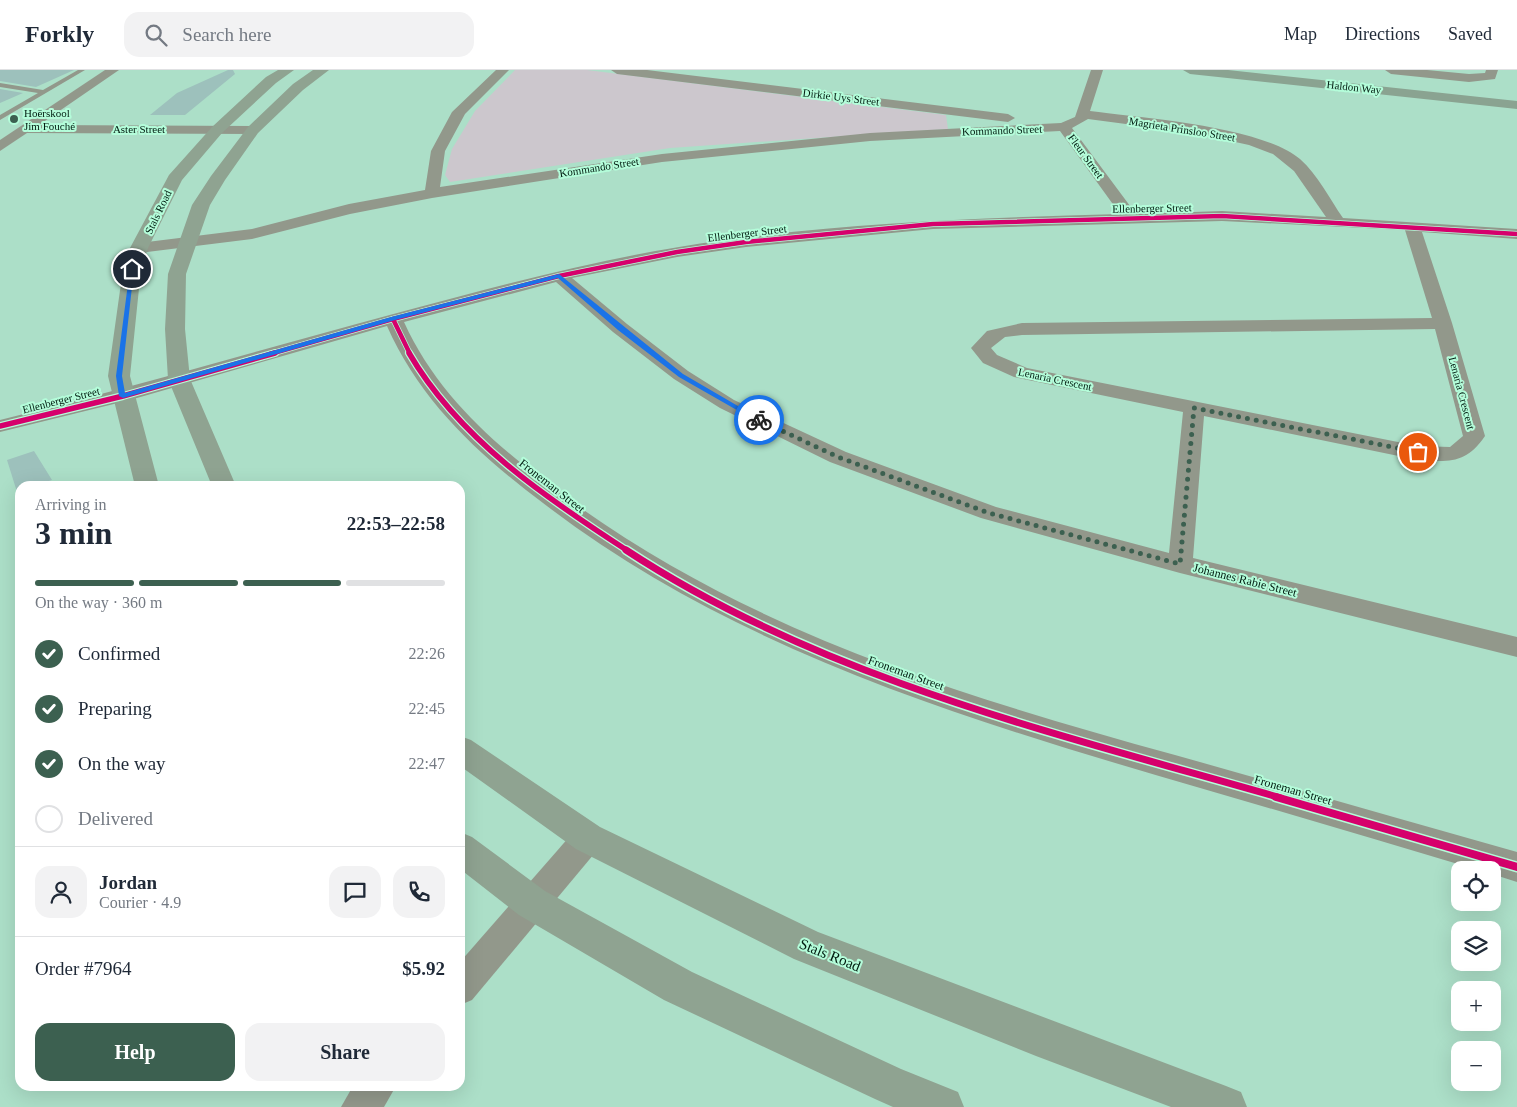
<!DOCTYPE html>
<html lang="en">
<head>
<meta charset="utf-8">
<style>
  body { margin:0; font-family:"Times New Roman",serif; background:#f2f2f3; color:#1f2937; height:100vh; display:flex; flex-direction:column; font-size:19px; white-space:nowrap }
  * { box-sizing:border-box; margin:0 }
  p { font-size:16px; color:#747a83 }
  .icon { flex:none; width:28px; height:28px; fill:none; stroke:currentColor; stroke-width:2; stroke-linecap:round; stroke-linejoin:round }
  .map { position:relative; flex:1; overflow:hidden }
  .drawer { position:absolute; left:15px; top:411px; width:450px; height:610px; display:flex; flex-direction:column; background:#fff; border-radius:15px; box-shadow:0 5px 20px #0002 }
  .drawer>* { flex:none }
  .fabs { position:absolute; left:1451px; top:791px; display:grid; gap:10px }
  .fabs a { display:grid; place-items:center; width:50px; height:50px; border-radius:10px; background:#fff; box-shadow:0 5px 20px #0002; font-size:25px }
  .pin { position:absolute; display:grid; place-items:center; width:42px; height:42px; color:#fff; margin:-21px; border:2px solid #fff; border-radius:50%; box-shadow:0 1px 5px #0007 }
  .courier { position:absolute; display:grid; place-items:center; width:50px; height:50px; margin:-25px; border:4px solid #1a73e8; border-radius:50%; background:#fff; color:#222; box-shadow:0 1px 6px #0007 }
  .overview em { font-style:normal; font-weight:800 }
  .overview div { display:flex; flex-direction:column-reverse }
  .overview { display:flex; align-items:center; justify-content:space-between; height:85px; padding:0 20px }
  h1 { font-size:32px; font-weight:800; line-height:38px }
  .bar { display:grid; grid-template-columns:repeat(4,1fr); gap:8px 5px; align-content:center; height:60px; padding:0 20px }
  .bar i { height:6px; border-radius:4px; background:#e0e1e3 }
  .bar .selected { background:#3c6050 }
  .bar p { grid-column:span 4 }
  .line { display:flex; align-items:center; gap:12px; padding:0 20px; border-top:1px solid #e0e1e3 }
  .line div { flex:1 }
  .round { display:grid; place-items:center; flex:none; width:52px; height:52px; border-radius:15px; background:#f2f2f3 }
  ol { padding:0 20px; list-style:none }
  li { display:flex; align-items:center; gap:15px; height:55px }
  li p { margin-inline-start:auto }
  li .icon { padding:5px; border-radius:50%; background:#3c6050; color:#fff; stroke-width:4 }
  li:last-child { color:#747a83 }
  li i { width:28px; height:28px; border:2px solid #e0e1e3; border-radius:50% }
  .cta { display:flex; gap:10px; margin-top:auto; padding:10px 20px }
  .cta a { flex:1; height:58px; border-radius:15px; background:#3c6050; color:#fff; font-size:20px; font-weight:800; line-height:58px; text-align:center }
  .cta a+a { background:#f2f2f3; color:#1f2937 }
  header { display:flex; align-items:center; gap:30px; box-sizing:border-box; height:70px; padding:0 25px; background:#fff; border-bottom:1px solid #e0e1e3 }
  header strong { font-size:24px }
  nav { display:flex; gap:28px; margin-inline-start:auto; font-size:18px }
  .search { width:350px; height:45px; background:#f2f2f3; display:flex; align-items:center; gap:12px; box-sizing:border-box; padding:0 18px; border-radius:15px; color:#747a83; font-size:19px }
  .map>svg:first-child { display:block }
  .green { fill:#ccc7cd }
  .building { fill:#9dc1bc }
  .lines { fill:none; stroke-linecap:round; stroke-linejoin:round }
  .lane { fill:#92988b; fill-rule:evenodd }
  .street { fill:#92988b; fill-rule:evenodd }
  .secondary { fill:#8fa391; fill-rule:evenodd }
  .highway { fill:#8aa391; fill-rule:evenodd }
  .cycleway-far3-casing { stroke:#b4fdda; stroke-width:6 }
  .cycleway-far2-casing { stroke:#b4fdda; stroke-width:8 }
  .cycleway-far1-casing { stroke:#b4fdda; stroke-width:10 }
  .cycleway-casing { stroke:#b4fdda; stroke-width:11 }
  .cycleway-far3 { stroke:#d6006c; stroke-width:4.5 }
  .cycleway-far2 { stroke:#d6006c; stroke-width:5.5 }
  .cycleway-far1 { stroke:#d6006c; stroke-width:7 }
  .cycleway { stroke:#d6006c; stroke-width:8 }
  .route { fill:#1a73e8 }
  .done { stroke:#3c6050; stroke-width:5; stroke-dasharray:0 9 }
  .poi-dot { fill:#3c6050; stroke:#b4fdda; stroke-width:2 }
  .labels { text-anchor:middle; stroke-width:4; stroke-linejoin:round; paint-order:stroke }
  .far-street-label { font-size:11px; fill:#001c10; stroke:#b4fdda }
  .far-poi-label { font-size:11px; fill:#001c10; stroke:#b4fdda; text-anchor:start }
  .street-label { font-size:12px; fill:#001c10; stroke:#b4fdda }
  .near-street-label { font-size:15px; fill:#001c10; stroke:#b4fdda }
</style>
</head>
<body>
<header>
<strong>Forkly</strong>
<div class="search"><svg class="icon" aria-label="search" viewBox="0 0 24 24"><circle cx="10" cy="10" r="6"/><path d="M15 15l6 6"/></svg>Search here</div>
<nav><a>Map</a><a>Directions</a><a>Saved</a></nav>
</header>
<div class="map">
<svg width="1517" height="1037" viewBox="0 0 1517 1037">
  <rect width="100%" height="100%" fill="#acdfc8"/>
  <path class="green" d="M515 0H587L946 45 948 59 670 78 450 112 445 105 452 79 475 41Z"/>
  <g class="building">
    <path d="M0 0H74L36 17 0 11Z"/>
    <path d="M228 0H233L235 4 185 45H150L177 23Z"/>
    <path d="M0 19 23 23 0 33Z"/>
    <path d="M34 381 52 410 33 416H20V421L17 422 7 390Z"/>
  </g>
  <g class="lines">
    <path class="lane" d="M78 0H85L0 50V45L38 23 0 17V13L43 20Z"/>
    <g class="street">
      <path d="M105 0H119L39 55 253 56 260 60 253 64 27 63 0 81V70Z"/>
      <path d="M496 0H509L465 44 445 81 440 117 662 84 870 63 1061 53 1075 47 1091 0H1103L1090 41C1143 48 1260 56 1300 89 1318 105 1329 128 1343 148L1517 159V169L1422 162 1452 253 1485 366C1466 394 1449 392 1418 390L1204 346 1193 488 1517 567V587L1180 503 981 448 830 392 720 338 674 309 613 262 556 212 404 252C437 325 496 376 560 423 746 561 955 624 1175 685 1289 717 1403 750 1517 782V812L1492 804V800H1478C1372 768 1266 737 1159 706 942 642 725 573 543 433 479 385 420 331 387 256L130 330 0 362V350C155 312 307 266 461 226 533 207 605 189 679 177 825 153 973 148 1120 144L1060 61 870 71 662 92 432 128 350 144 252 169 139 183 133 182 131 178 133 174 139 173 252 159 349 134 425 120 431 81 452 42ZM1088 49 1194 63 1249 75 1273 84 1294 101 1326 147 1222 141 1136 144 1072 58ZM1222 151 1405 160 1432 248 1022 253 987 261 971 278 983 293 1014 307 1183 342 1169 483 996 437 846 382 734 330 688 301 627 254 572 208 677 187 746 177 933 159ZM1435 259 1463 366 1450 377 1418 376 1027 298 997 285 991 278 1005 267 1022 265Z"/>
      <path d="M611 0H647L1008 44 1015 48 1008 52 617 4Z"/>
      <path d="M1385 0H1427L1469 4 1485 3 1486 0H1498L1495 9 1469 12 1391 4Z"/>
      <path d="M588 754 599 758 604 768 599 778 472 930 460 935V892L577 758Z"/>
      <path d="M353 1016H396L384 1037H341Z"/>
    </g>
    <g class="secondary">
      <path d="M278 0H294L276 13 222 63 182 110 148 178 141 199 130 306 159 416H135L108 306 123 199 130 178 169 105 212 57 266 7Z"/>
      <path d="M313 0H329L303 20 258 63 225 110 210 135 186 204 185 259 190 309 236 416H212L168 309 165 259 168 204 192 135 211 106 248 57 293 14Z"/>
      <path d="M460 666 471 670 600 757 818 862 1226 1016 1241 1022 1247 1037H1171L1036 986 794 889 576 779 460 696Z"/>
      <path d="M460 762 472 767 545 821 692 902 901 999 958 1022 964 1037H893L875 1029 664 930 519 845 460 799Z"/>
    </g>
    <path class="highway" d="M1183 0H1228L1517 31V39L1190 4Z"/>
    <g class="cycleway-far3-casing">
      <g id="cycleway-far3">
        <path d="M393 249 410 284"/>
        <path d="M270 284 393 249 559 206 677 182 746 172 933 154 1222 146 1517 164"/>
      </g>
    </g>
    <g class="cycleway-far2-casing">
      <g id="cycleway-far2">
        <path d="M409 283C459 369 546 428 628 481"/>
        <path d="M0 356 123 326 275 283"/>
      </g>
    </g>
    <g class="cycleway-far1-casing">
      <path id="cycleway-far1" d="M626 480C822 609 1058 664 1281 728"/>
    </g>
    <g class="cycleway-casing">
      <path id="cycleway" d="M1276 727 1517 797"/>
    </g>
    <use href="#cycleway-far3" class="cycleway-far3"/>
    <use href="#cycleway-far2" class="cycleway-far2"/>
    <use href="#cycleway-far1" class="cycleway-far1"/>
    <use href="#cycleway" class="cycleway"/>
  </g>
  <path class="route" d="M130 198 134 199 122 306 125 323 391 247 559 204 683 304 762 350 756 351 679 307 618 260 558 208 395 250 123 328 119 326 116 306Z"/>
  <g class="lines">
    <path class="done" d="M759 350 838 387 989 443 1180 494 1194 338 1418 382"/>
  </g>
  <circle class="poi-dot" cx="14" cy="49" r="5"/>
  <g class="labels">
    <g class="far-street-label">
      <text transform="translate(1354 17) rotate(6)" y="4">Haldon Way</text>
      <text transform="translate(841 27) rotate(7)" y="4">Dirkie Uys Street</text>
      <text x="139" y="63">Aster Street</text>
      <text transform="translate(1182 59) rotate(9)" y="4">Magrieta Prinsloo Street</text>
      <text transform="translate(1002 60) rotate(-2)" y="4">Kommando Street</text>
      <text transform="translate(1086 86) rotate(54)" y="4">Fleur Street</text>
      <text transform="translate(599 97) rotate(-9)" y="4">Kommando Street</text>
      <text transform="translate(1152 138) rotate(-1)" y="4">Ellenberger Street</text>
      <text transform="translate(158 142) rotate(-64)" y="4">Stals Road</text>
      <text transform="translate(747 163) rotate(-7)" y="4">Ellenberger Street</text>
      <text transform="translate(1055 309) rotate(12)" y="4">Lenaria Crescent</text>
      <text transform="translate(1462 323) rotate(75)" y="4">Lenaria Crescent</text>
      <text transform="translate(61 330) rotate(-14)" y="4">Ellenberger Street</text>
    </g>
    <g class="far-poi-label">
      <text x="24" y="47">Hoërskool<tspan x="24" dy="13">Jim Fouché</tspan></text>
    </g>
    <g class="street-label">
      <text transform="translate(552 416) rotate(38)" y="4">Froneman Street</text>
      <text transform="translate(1245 510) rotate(14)" y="4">Johannes Rabie Street</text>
      <text transform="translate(906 603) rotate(20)" y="4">Froneman Street</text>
      <text transform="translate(1293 720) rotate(16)" y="4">Froneman Street</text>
    </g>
    <g class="near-street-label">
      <text transform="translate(830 885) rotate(22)" y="5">Stals Road</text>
    </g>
  </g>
</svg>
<div class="fabs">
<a><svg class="icon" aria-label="locate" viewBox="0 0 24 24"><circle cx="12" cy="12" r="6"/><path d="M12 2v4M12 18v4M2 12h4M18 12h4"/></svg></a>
<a><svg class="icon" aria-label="layers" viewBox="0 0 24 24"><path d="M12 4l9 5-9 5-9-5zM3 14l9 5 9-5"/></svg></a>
<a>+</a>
<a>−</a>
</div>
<div class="pin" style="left:1418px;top:382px;background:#ea580c"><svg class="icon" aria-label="bag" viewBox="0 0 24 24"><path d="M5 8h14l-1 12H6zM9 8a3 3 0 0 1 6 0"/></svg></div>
<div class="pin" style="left:132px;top:199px;background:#1f2937"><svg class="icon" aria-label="home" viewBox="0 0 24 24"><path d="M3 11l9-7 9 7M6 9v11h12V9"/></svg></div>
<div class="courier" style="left:759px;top:350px"><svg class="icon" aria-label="bike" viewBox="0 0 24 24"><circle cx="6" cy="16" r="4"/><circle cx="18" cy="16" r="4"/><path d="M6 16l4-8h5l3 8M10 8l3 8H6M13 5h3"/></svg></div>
<section class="drawer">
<div class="overview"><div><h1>3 min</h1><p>Arriving in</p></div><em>22:53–22:58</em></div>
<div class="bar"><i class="selected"></i><i class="selected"></i><i class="selected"></i><i></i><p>On the way · 360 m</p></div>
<ol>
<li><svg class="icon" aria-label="check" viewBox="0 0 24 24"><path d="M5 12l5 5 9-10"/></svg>Confirmed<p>22:26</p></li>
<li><svg class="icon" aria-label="check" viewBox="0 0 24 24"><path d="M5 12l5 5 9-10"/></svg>Preparing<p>22:45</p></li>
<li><svg class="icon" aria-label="check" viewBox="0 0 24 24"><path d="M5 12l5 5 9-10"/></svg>On the way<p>22:47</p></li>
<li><i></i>Delivered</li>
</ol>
<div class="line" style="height:90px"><a class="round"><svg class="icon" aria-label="person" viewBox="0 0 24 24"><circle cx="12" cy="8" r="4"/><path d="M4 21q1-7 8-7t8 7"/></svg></a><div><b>Jordan</b><p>Courier · 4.9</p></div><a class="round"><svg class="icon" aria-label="chat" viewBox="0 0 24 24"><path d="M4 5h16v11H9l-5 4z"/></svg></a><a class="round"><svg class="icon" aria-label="phone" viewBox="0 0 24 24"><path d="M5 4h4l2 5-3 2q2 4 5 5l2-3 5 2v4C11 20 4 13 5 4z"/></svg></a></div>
<div class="line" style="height:65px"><div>Order #7964</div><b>$5.92</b></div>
<div class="cta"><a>Help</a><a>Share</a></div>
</section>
</div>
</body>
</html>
